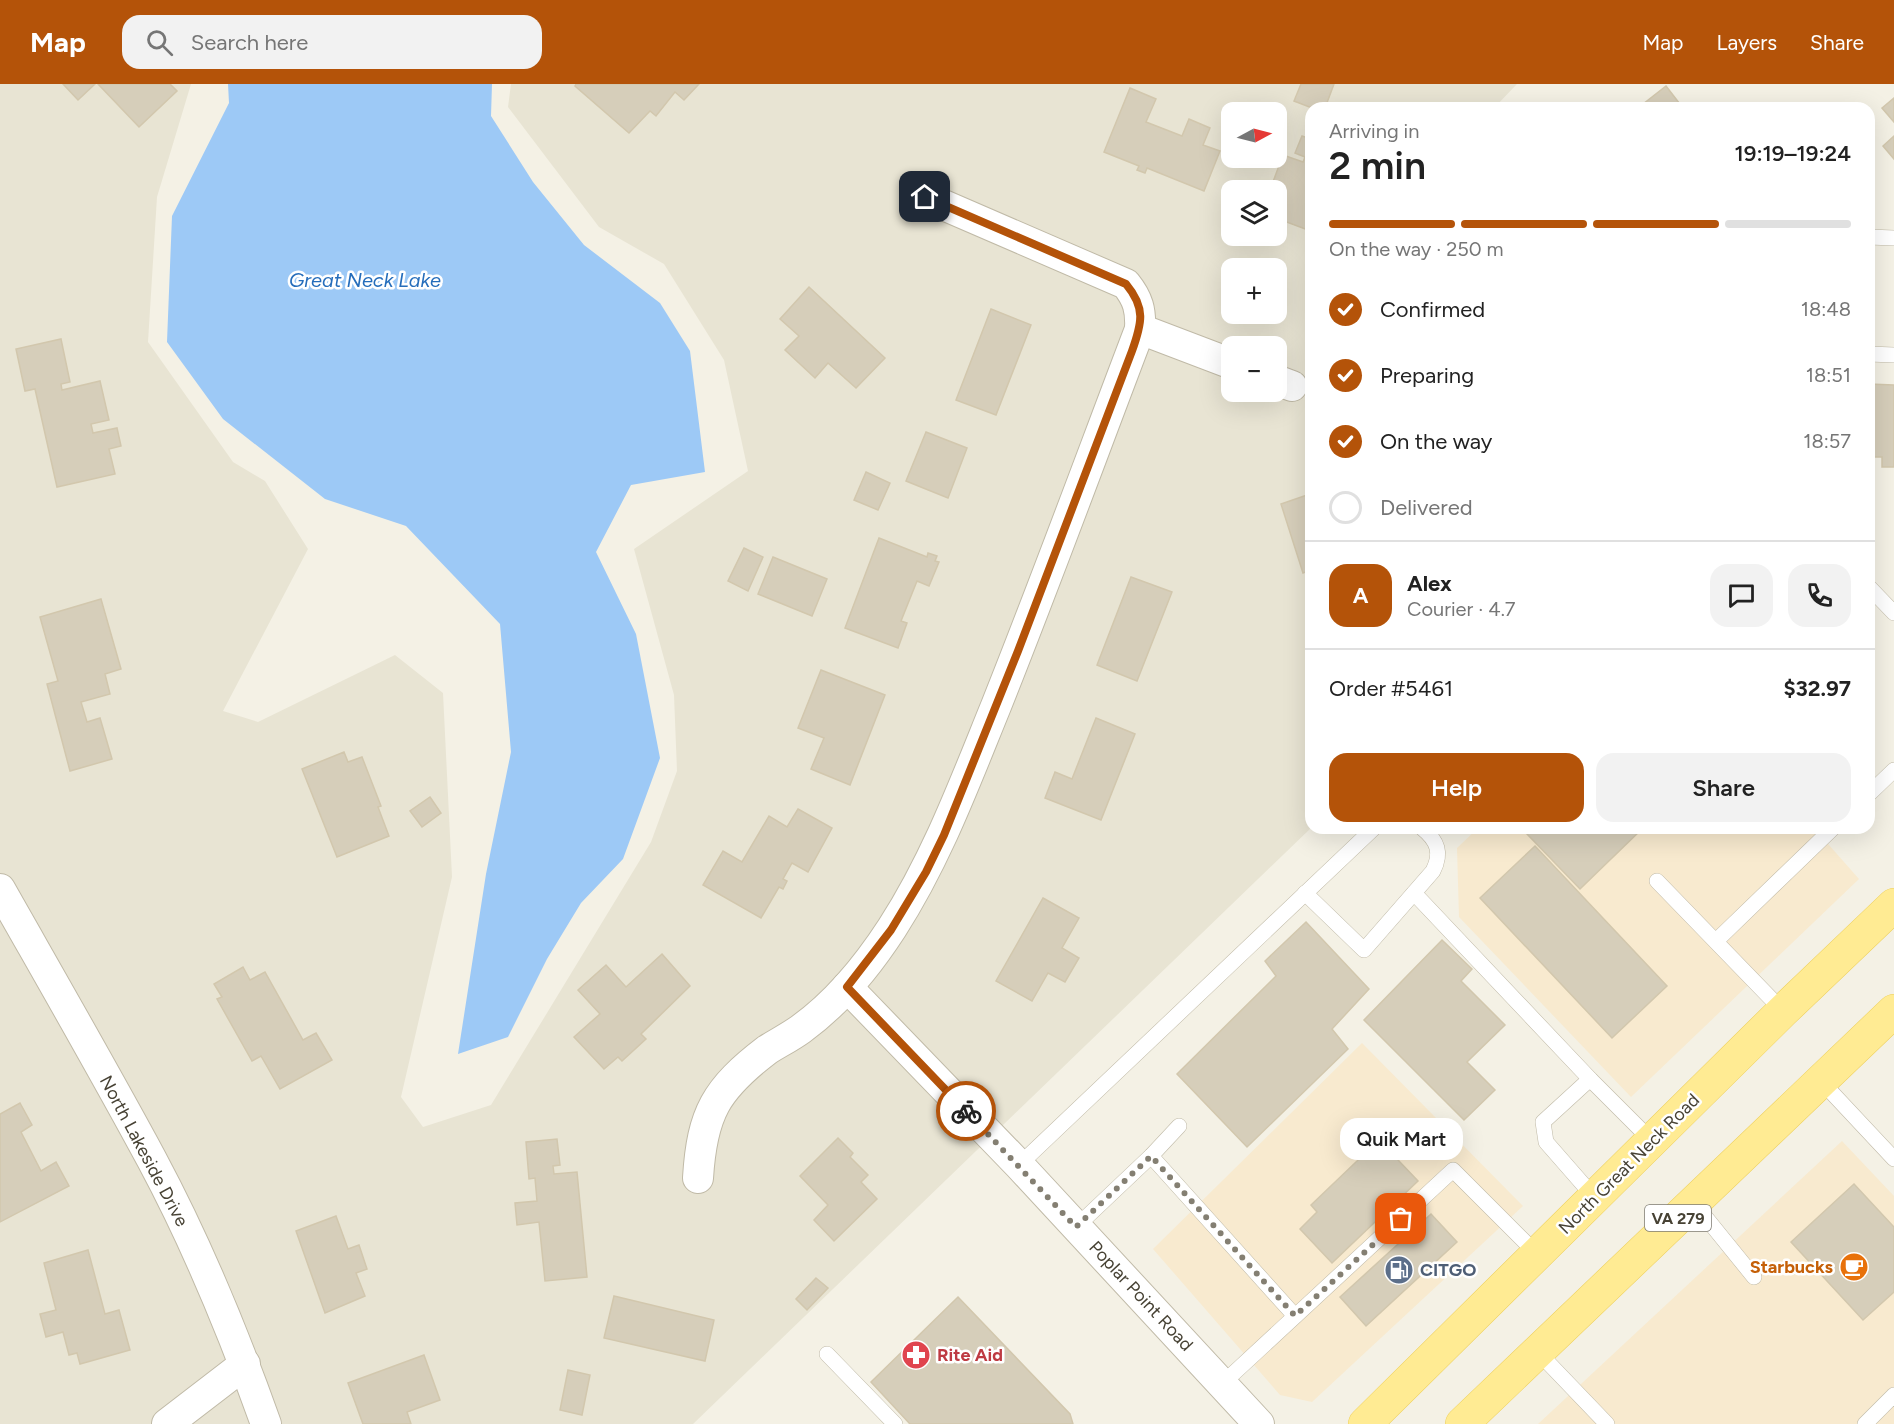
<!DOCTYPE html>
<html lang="en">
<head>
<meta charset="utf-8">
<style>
  body { margin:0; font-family:Figtree,sans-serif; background:#f2f2f2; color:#222; height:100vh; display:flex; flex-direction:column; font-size:22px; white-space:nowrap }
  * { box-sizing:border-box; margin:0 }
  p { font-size:20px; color:#767676 }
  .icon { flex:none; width:33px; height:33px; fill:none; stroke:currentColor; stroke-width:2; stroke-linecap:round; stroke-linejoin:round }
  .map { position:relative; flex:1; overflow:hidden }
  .drawer { position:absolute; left:1305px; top:18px; width:570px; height:732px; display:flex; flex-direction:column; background:#fff; border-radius:18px; box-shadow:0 6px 24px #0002 }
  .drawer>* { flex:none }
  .needle { width:39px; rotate:83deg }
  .fabs { position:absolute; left:1221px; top:18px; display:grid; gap:12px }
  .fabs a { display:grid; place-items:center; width:66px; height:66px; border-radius:12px; background:#fff; box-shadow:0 6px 24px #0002; font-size:30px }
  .pin { position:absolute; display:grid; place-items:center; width:51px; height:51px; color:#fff; margin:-26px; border-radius:12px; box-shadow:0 3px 9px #0006 }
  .courier { position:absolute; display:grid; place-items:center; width:60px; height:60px; margin:-30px; border:4px solid #b45309; border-radius:50%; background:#fff; color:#222; box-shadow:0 2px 8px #0007 }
  .bubble { position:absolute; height:42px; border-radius:18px; background:#fff; box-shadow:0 6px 24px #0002; font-size:20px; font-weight:600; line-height:42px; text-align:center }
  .headline em { font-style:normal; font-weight:600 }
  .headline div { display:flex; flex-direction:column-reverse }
  .headline { display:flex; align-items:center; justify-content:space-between; height:102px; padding:0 24px }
  h1 { font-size:39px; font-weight:600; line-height:45px }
  .bar { display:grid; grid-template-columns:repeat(4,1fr); gap:9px 6px; align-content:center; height:72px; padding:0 24px }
  .bar i { height:8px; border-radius:4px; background:#e0e0e0 }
  .bar .active { background:#b45309 }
  .bar p { grid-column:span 4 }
  .line { display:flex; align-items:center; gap:15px; padding:0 24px; border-top:2px solid #e0e0e0 }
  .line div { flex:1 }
  .round { display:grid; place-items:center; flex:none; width:63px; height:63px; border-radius:18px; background:#f2f2f2 }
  ol { padding:0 24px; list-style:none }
  li { display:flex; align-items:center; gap:18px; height:66px }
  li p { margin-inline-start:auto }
  li .icon { padding:6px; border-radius:50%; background:#b45309; color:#fff; stroke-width:4 }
  li:last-child { color:#767676 }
  li i { width:33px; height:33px; border:3px solid #e0e0e0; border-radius:50% }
  .primary-button { display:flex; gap:12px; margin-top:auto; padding:12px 24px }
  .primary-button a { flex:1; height:69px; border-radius:18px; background:#b45309; color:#fff; font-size:24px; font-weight:600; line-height:69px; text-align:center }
  .primary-button a+a { background:#f2f2f2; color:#222 }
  header { display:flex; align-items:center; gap:36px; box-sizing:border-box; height:84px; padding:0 30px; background:#b45309; color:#fff }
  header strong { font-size:28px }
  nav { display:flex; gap:33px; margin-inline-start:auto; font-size:21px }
  .search { width:420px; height:54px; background:#f2f2f2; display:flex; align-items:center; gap:15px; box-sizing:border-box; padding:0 21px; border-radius:18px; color:#767676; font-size:22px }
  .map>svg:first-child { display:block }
  .residential { fill:#e8e4d3; fill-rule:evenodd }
  .commercial { fill:#f8eacf }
  .water { fill:#9dc9f6 }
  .building { fill:#d6ceba; stroke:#d2c7ad; stroke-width:1.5 }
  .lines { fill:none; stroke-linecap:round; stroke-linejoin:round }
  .service-casing { stroke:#c0baa7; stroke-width:16 }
  .minor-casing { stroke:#c0baa7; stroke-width:32 }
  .primary-casing { stroke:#edcf5b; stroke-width:34 }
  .service { stroke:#fff; stroke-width:15 }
  .minor { stroke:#fff; stroke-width:30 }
  .primary { stroke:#ffeb93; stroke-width:33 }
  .done { stroke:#847f72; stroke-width:6; stroke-dasharray:0 10.8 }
  .route { stroke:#b45309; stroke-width:8 }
  .labels { text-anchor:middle; stroke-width:5; stroke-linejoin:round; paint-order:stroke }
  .shield { fill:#fff; stroke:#7e7b71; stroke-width:1.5 }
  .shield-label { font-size:16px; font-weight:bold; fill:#474234 }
  .street-label { font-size:18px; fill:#474234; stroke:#fff }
  .food-label { font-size:18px; font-weight:bold; fill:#c56008; stroke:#fff; text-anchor:end }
  .service-label { font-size:18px; font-weight:bold; fill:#4e5e75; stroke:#fff; text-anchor:start }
  .health-label { font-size:18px; font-weight:bold; fill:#be3a42; stroke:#fff; text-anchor:start }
  .water-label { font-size:20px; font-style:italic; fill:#256dbb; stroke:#fff }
</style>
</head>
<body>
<header>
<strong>Map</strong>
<div class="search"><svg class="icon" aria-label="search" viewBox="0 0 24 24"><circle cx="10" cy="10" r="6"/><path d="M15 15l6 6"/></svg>Search here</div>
<nav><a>Map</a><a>Layers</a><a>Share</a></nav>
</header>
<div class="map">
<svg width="1894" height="1340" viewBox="0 0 1894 1340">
  <rect width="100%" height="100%" fill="#f4f1e5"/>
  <path class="residential" d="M0 0H191L157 113 148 258 233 378 265 397 308 465 223 627 258 638 395 571 443 609 452 793 401 1013 423 1043 491 1021 651 758 677 687 674 611 634 465 748 387 724 276 664 180 599 143 508 23 511 0H1517L1494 24H1311V744L693 1340H0ZM1232 28H1276V74H1232ZM1232 106H1276V152H1232ZM1232 184H1276V230H1232ZM1232 262H1276V308H1232Z"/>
  <g class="commercial">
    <path d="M1478 744H1814L1859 795 1631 1013 1459 833 1457 764Z"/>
    <path d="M1362 959 1523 1122 1312 1318 1280 1311 1153 1165Z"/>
    <path d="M1842 1057 1894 1112V1340H1538Z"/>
  </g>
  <path class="water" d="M228 0H492L491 32 533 98 584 161 660 219 690 267 705 388 631 401 596 468 636 550 660 674 623 775 581 819 547 875 508 953 458 970 486 790 511 668 500 540 406 442 325 415 223 335 167 258 172 132 229 19Z"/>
  <g class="building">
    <path d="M63 0H95L78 16Z"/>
    <path d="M98 0H170L177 7 139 43Z"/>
    <path d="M576 0H699L684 16 675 8 656 32 650 27 629 49 575 2Z"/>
    <path d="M1301 0H1334L1325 24H1312L1294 17Z"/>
    <path d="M1666 2 1683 24H1638Z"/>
    <path d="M1130 4 1156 15 1146 38 1182 52 1189 35 1210 44 1203 61 1220 67 1204 107 1147 84 1145 89 1137 86 1139 82 1104 68Z"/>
    <path d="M1894 14V38L1882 24Z"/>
    <path d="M1302 52 1311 55V139L1308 146 1276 134V106H1270L1283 71 1303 78 1305 73 1295 69Z"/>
    <path d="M1894 52V75L1883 62Z"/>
    <path d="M809 203 885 274 856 304 828 279 815 294 785 266 799 252 780 235Z"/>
    <path d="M991 225 1031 241 996 331 956 316Z"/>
    <path d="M61 255 70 298 61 300 62 306 100 297 109 336 91 340 93 349 117 344 121 362 109 365 115 390 57 403 35 305 25 307 16 265Z"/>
    <path d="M1869 300 1894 301V383H1882V373H1869Z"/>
    <path d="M926 348 967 364 948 414 906 397Z"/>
    <path d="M866 388 890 399 878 426 854 416Z"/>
    <path d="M1311 403V486L1303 489 1281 420 1310 410 1308 404Z"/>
    <path d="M879 454 927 473 928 469 937 472 935 477 939 478 929 502 917 497 901 537 907 539 898 564 845 544Z"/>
    <path d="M744 464 763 473 748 507 728 497Z"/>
    <path d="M773 473 827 495 812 532 758 510Z"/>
    <path d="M1131 493 1172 508 1137 597 1097 581Z"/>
    <path d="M101 515 121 585 105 590 110 610 81 618 87 638 100 634 112 675 70 687 47 600 58 597 40 533Z"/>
    <path d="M821 586 885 611 850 701 811 685 824 654 798 644Z"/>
    <path d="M1096 634 1135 650 1101 736 1045 714 1055 688 1072 695Z"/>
    <path d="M344 668 348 678 362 673 381 722 378 723 389 752 337 773 302 685Z"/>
    <path d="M430 713 441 729 422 743 410 727Z"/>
    <path d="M798 725 832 744 808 788 792 779 783 795 787 797 783 805 779 803 761 834 703 801 723 767 742 778 769 732 787 743Z"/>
    <path d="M1533 744H1643L1580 805 1527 750Z"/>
    <path d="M1535 762 1667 902 1612 954 1480 814Z"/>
    <path d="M1043 814 1079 834 1062 864 1079 874 1065 898 1048 889 1032 917 996 897Z"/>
    <path d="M1306 838 1369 905 1332 945 1348 965 1247 1063 1177 990 1276 892 1265 877Z"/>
    <path d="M1442 856 1472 885 1461 897 1505 941 1467 978 1495 1006 1464 1036 1364 936Z"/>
    <path d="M662 870 690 902 641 950 646 955 622 977 618 973 604 985 574 953 600 930 578 906 606 881 626 903Z"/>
    <path d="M243 883 250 896 265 888 303 956 316 949 332 976 280 1005 261 972 252 977 217 915 222 913 214 900Z"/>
    <path d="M20 1019 32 1041 21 1048 41 1087 56 1078 69 1102 0 1138V1030Z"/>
    <path d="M838 1054 853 1069 850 1073 868 1091 861 1098 877 1115 834 1157 814 1136 828 1121 800 1092Z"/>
    <path d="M557 1055 560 1081 553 1082 554 1090 577 1088 587 1193 545 1197 539 1138 517 1141 515 1119 537 1117 535 1094 529 1095 526 1058Z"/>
    <path d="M1379 1056 1418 1097 1332 1179 1300 1145 1317 1128 1311 1121Z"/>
    <path d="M1854 1100 1894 1143V1208L1863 1236 1791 1158Z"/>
    <path d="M1431 1130 1457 1158 1366 1242 1340 1213Z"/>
    <path d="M336 1132 348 1165 359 1161 367 1185 356 1189 365 1212 325 1229 296 1147Z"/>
    <path d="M88 1166 105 1230 119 1226 130 1266 80 1280 77 1269 69 1271 63 1248 46 1253 40 1230 56 1226 44 1179Z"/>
    <path d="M816 1194 828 1204 807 1226 796 1215Z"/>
    <path d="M614 1212 714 1236 705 1277 604 1254Z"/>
    <path d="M958 1213 1070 1330 1073 1340H910L871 1298Z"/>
    <path d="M424 1271 440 1316 407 1328 411 1340H363L348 1299Z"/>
    <path d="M568 1286 590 1291 582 1331 560 1326Z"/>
  </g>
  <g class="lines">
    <g class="service-casing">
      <g id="service">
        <path d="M1869 153 1894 154"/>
        <path d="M1869 270 1894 271"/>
        <path d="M1869 503 1894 529"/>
        <path d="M1869 710 1894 686"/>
        <path d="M1657 797 1783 927"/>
        <path d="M1305 809 1364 866 1433 787C1442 769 1438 757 1422 744"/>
        <path d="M1414 809 1590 995"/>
        <path d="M1716 857 1833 744"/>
        <path d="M1821 997 1894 1075"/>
        <path d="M1151 1072 1295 1232"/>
        <path d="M1019 1081 1374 744"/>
        <path d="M1595 1114 1546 1058 1543 1038 1590 995 1652 1057"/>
        <path d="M1694 1119 1754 1193"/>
        <path d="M1076 1143 1151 1072 1179 1042"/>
        <path d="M1538 1268 1607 1340"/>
        <path d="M827 1270 895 1340"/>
        <path d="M1222 1300 1453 1086 1538 1171"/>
        <path d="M1865 1340 1894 1311"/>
      </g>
    </g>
    <g class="minor-casing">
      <g id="minor">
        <path d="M1140 245 1232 280"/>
        <path d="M1276 296 1292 302"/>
        <path d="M0 805C51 895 103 985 152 1076 197 1160 234 1250 266 1340"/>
        <path d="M847 903 1019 1081 1259 1340"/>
        <path d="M698 1094C702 1029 716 1005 767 966 778 959 790 953 801 945 837 919 868 881 892 844 937 774 965 698 996 622 1046 497 1092 371 1140 245 1141 226 1138 215 1126 200L925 113"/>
        <path d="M167 1340 245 1280"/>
      </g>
    </g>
    <g class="primary-casing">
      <g id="primary">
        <path d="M1365 1340 1783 927 1894 821"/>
        <path d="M1462 1340 1894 927"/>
      </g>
    </g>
    <use href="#service" class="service"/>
    <use href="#minor" class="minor"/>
    <use href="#primary" class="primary"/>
  </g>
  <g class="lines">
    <path class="done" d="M966 1027 1076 1143 1151 1072 1295 1232 1401 1135"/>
    <path class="route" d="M925 113 1126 200C1146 224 1142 239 1132 267L1018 567 944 751 926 788 891 846 847 903 966 1027"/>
  </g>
  <defs>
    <g id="cafe-disc" transform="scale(1.5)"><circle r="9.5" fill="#e8710a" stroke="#fff"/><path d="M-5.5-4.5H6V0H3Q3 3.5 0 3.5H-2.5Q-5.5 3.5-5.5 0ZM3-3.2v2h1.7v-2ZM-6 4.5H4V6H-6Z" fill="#fff"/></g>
    <g id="fuel-disc" transform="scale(1.5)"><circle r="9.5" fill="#5c6f8a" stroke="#fff"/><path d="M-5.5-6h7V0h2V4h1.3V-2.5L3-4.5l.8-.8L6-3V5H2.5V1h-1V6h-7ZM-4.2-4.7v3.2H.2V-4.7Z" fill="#fff"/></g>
    <g id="pharmacy-disc" transform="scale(1.5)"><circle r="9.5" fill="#e0444e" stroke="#fff"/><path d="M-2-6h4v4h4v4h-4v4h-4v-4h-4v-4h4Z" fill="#fff"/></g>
  </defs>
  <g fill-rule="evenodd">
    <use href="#cafe-disc" x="1854" y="1183"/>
    <use href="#fuel-disc" x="1399" y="1186"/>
    <use href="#pharmacy-disc" x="916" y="1271"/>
  </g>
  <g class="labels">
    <rect class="shield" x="1645" y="1121" width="66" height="26" rx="4.5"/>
    <g class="shield-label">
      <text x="1678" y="1140">VA 279</text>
    </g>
    <g class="street-label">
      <text transform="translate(144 1067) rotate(62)" y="6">North Lakeside Drive</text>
      <text transform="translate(1629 1080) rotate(-45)" y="6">North Great Neck Road</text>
      <text transform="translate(1141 1212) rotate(47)" y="6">Poplar Point Road</text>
    </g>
    <g class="food-label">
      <text x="1833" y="1189">Starbucks</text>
    </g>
    <g class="service-label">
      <text x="1420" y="1192">CITGO</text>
    </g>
    <g class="health-label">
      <text x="937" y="1277">Rite Aid</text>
    </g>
    <g class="water-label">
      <text x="365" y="203">Great Neck Lake</text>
    </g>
  </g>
</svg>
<div class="fabs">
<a><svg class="needle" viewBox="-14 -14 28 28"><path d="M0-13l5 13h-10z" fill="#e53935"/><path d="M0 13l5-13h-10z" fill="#767676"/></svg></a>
<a><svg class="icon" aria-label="layers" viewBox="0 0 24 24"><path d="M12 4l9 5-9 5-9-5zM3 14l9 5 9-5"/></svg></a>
<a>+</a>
<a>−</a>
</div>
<div class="pin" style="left:1401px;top:1135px;background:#ea580c"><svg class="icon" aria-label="bag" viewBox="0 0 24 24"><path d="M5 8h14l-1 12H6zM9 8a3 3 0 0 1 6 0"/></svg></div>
<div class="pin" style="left:925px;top:113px;background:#1f2937"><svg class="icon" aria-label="home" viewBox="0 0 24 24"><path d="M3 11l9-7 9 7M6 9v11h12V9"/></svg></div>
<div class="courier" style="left:966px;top:1027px"><svg class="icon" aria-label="bike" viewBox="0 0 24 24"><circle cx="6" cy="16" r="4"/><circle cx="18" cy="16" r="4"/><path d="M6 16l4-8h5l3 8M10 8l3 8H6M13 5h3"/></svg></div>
<div class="bubble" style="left:1340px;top:1034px;width:123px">Quik Mart</div>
<section class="drawer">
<div class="headline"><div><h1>2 min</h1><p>Arriving in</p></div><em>19:19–19:24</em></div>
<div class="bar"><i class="active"></i><i class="active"></i><i class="active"></i><i></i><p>On the way · 250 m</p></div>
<ol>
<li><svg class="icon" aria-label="check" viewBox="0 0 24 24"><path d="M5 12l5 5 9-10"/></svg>Confirmed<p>18:48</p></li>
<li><svg class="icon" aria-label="check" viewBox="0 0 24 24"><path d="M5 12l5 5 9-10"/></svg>Preparing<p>18:51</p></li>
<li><svg class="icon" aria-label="check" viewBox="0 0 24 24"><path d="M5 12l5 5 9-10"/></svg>On the way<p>18:57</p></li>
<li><i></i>Delivered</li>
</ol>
<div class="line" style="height:108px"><b class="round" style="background:#b45309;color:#fff">A</b><div><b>Alex</b><p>Courier · 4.7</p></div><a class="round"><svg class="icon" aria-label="chat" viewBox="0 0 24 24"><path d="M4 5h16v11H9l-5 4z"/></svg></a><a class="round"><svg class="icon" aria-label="phone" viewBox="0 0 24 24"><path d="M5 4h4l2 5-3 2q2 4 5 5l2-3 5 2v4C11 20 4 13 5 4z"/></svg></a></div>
<div class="line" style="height:78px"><div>Order #5461</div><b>$32.97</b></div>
<div class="primary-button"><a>Help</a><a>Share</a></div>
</section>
</div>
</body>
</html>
